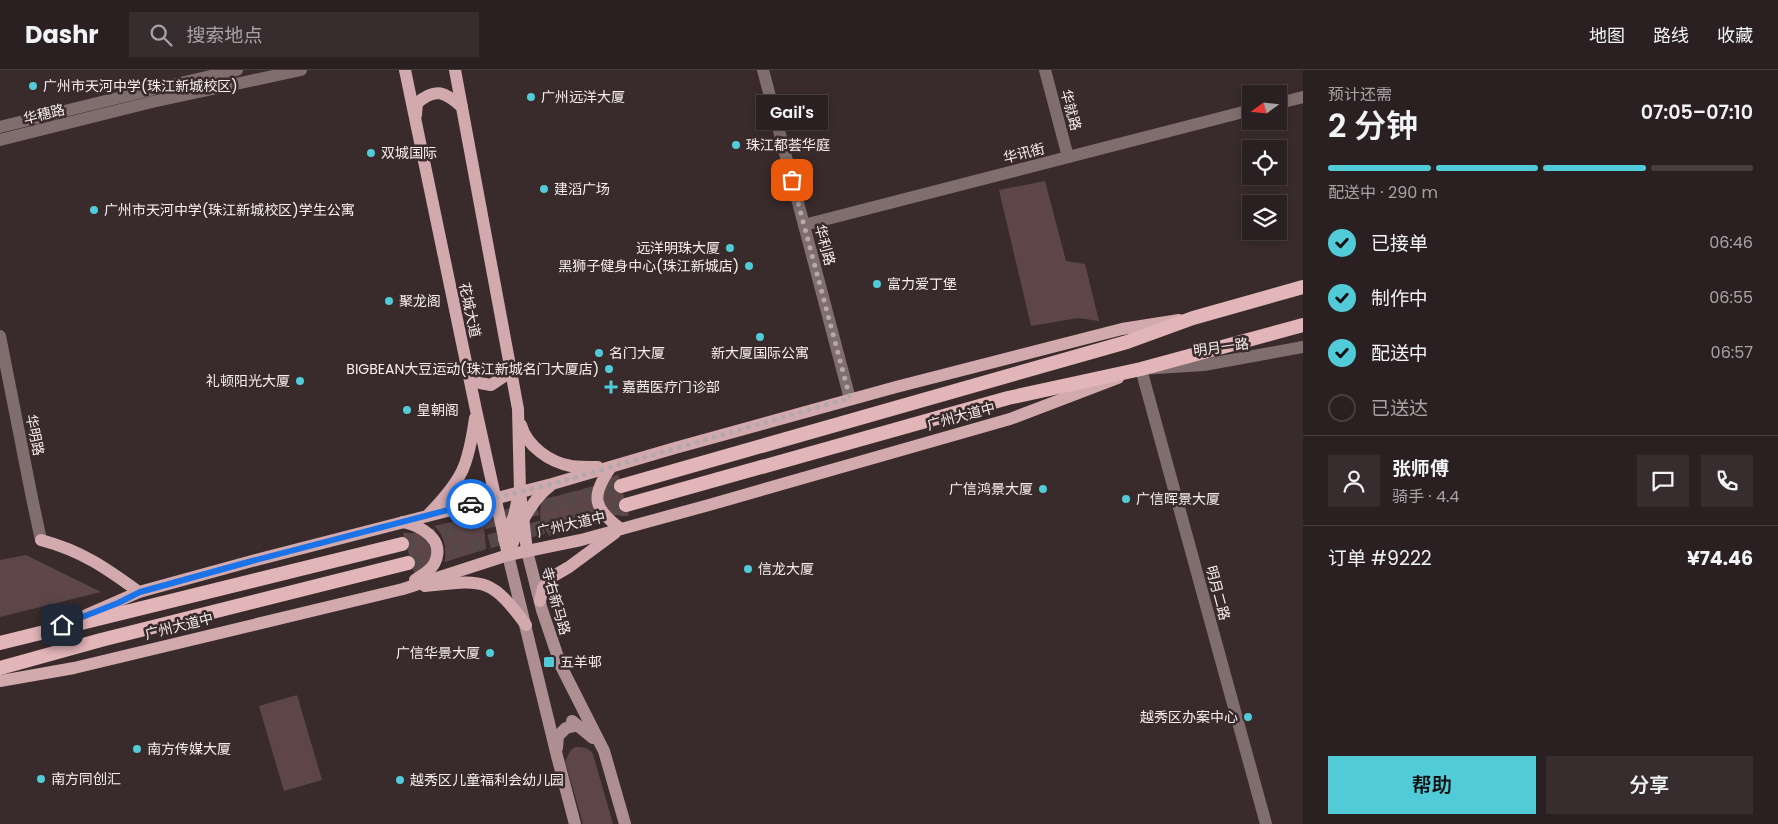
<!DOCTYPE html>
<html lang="zh">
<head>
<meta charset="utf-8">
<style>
  body { margin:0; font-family:Poppins,"Noto Sans SC",sans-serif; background:#372d2e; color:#f1f3f6; height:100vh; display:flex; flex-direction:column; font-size:19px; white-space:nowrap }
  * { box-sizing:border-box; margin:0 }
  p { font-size:16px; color:#a6a3a5 }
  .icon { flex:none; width:28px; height:28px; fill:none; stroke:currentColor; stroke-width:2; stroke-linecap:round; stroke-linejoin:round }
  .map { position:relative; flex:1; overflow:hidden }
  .side { display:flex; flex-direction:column; background:#2b2021; width:475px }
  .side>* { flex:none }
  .needle { width:32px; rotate:255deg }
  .buttons { position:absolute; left:1242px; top:15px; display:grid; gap:10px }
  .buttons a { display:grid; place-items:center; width:45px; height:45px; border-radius:0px; background:#2b2021; box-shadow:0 2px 8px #0003,0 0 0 1px #473e3f; font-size:25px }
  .pin { position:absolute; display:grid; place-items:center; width:42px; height:42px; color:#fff; margin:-21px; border-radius:10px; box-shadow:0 2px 8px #0006 }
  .courier { position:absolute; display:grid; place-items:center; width:50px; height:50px; margin:-25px; border:4px solid #1a73e8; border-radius:50%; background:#fff; color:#222; box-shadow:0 1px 6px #0007 }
  .bubble { position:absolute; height:35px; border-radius:0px; background:#2b2021; box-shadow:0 2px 8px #0003,0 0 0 1px #473e3f; font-size:16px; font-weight:600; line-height:35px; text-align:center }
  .headline em { font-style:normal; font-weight:600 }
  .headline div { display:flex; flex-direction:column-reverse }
  .headline { display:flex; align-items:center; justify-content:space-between; height:85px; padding:0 25px }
  h1 { font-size:32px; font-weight:600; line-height:38px }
  .bar { display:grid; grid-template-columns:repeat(4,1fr); gap:8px 5px; align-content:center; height:60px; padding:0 25px }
  .bar i { height:6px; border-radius:4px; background:#473e3f }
  .bar .active { background:#52cbd9 }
  .bar p { grid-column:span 4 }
  .line { display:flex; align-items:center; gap:12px; padding:0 25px; border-top:1px solid #473e3f }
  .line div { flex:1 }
  .round { display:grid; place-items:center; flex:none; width:52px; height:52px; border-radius:0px; background:#372d2e }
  ol { padding:0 25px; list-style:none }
  li { display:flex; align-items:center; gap:15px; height:55px }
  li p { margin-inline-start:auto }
  li .icon { padding:5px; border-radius:50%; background:#52cbd9; color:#111; stroke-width:4 }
  li:last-child { color:#a6a3a5 }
  li i { width:28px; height:28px; border:2px solid #473e3f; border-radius:50% }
  .primary-button { display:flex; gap:10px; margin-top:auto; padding:10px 25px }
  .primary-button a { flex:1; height:58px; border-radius:0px; background:#52cbd9; color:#111; font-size:20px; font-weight:600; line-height:58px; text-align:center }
  .primary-button a+a { background:#372d2e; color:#f1f3f6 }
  header { display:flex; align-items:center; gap:30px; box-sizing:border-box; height:70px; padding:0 25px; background:#2b2021; border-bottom:1px solid #473e3f }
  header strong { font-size:24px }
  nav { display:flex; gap:28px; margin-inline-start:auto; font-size:18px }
  .search { width:350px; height:45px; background:#372d2e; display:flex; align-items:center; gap:12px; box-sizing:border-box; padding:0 18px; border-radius:0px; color:#a6a3a5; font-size:19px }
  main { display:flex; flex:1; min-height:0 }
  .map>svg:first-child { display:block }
  .green { fill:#5e4648 }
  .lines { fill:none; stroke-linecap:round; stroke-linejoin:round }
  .trunk-tunnel { stroke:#564849; stroke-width:14; stroke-dasharray:14 7; stroke-linecap:butt }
  .tertiary { stroke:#806d6e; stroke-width:12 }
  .secondary { stroke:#ae8f91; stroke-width:12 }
  .primary { stroke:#d2a9ac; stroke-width:12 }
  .trunk { stroke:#e2b5b8; stroke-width:14 }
  .done { stroke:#b4a9aa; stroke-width:5; stroke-dasharray:0 9 }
  .route { stroke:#1a73e8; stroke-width:6 }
  .poi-dot { fill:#52cbd9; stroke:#392b2c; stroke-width:2 }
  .labels { text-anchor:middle; stroke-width:5; stroke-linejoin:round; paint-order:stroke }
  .poi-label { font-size:14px; fill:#f7edee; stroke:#392b2c; text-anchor:start }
  .street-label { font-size:14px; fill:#f7edee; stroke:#392b2c }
</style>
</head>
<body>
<header>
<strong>Dashr</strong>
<div class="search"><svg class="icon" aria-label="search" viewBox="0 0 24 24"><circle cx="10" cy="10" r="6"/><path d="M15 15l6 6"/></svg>搜索地点</div>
<nav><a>地图</a><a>路线</a><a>收藏</a></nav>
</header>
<main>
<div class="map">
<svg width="1303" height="754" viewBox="0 0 1303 754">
  <rect width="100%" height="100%" fill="#392b2c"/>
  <g class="green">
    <path d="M1045 111 1066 191 1085 194 1099 251 1078 248 1031 256 999 120Z"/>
    <path d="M618 404 629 446C601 447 601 432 607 410Z"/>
    <path d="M592 417C592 431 595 440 602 452L550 466C540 452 538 447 542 430Z"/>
    <path d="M478 446 484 457 486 479 445 492C446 478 445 465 434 456Z"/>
    <path d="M403 463H419C436 478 437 493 414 503Z"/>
    <path d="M26 485 101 522 0 547V490Z"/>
    <path d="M297 625 322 710 284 721 259 636Z"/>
    <path d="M576 677C583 677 589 678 593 684L613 754H583L565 691 571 680Z"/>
  </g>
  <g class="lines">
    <g class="trunk-tunnel">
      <path d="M402 474 621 416"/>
      <path d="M408 493 626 435"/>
    </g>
    <g class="tertiary">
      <path d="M763 0 850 329"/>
      <path d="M1045 0 1068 87"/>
      <path d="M1279 33 1303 27"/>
      <path d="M0 57 142 22 237 0"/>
      <path d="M0 70 152 32 301 0"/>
      <path d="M804 155 1251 40"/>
      <path d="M0 266 32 428 41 470"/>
      <path d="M1266 754 1141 299 1204 295 1303 277"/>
    </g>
    <g class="secondary">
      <path d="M527 481 542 540 561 596 604 681 625 754"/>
      <path d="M508 485 557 686 575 754"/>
      <path d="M557 678 558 666 566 658 575 656 572 651 593 668"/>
    </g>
    <g class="primary">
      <path d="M405 0 476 340 508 485"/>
      <path d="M455 0 518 339 520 422 527 481"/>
      <path d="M416 45 417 33C436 17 445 22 462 37"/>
      <path d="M469 306 480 313 491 315 503 307 510 296"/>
      <path d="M521 355C527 376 549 392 571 396 579 397 589 397 598 397"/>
      <path d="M611 397C591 425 592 438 621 459"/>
      <path d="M429 444C463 409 468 396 475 348"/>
      <path d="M403 452C421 456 445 469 435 492 432 500 422 505 415 510"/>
      <path d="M504 469 514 446 517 432"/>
      <path d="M41 470C82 481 106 498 139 522"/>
      <path d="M508 485C517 461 529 432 550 416"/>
      <path d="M425 516C483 510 490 506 526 555"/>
      <path d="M540 531 543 518 550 508 569 497 615 463"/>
      <path d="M75 550 139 522 252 491 552 414 675 378 896 317 1122 259 1179 250"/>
      <path d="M0 611 74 598 403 519 508 485 581 470 709 435 1010 349 1118 308"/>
    </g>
    <g class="trunk">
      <path d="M621 416 1127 272 1193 248 1303 217"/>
      <path d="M626 435 1008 328 1141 299 1303 255"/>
      <path d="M0 573 402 474"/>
      <path d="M0 598 101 570 408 493"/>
    </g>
  </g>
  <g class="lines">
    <path class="done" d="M471 434 552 414 850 328 792 110"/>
    <path class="route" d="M62 555 118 533 140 522 252 491 471 434"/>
  </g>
  <g class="poi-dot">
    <circle cx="33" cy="16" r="5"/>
    <circle cx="531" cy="27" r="5"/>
    <circle cx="736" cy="75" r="5"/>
    <circle cx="371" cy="83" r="5"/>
    <circle cx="544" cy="119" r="5"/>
    <circle cx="94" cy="140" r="5"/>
    <circle cx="730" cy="178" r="5"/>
    <circle cx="749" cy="196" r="5"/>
    <circle cx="877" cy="214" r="5"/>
    <circle cx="389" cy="231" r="5"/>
    <circle cx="760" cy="267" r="5"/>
    <circle cx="599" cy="283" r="5"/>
    <circle cx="609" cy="299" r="5"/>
    <circle cx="300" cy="311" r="5"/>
    <path d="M608.5 309.5h5v5h5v5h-5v5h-5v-5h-5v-5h5z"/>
    <circle cx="407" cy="340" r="5"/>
    <circle cx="1043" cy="419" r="5"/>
    <circle cx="1126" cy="429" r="5"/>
    <circle cx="748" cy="499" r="5"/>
    <circle cx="490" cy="583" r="5"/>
    <rect x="543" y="586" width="12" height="12" rx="2.5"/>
    <circle cx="1248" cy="647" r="5"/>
    <circle cx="137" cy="679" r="5"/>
    <circle cx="41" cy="709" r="5"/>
    <circle cx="400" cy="710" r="5"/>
  </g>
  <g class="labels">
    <g class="poi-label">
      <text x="43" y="21">广州市天河中学(珠江新城校区)</text>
      <text x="541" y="32">广州远洋大厦</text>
      <text x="746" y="80">珠江都荟华庭</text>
      <text x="381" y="88">双城国际</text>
      <text x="554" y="124">建滔广场</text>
      <text x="104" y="145">广州市天河中学(珠江新城校区)学生公寓</text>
      <text x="720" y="183" text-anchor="end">远洋明珠大厦</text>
      <text x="739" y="201" text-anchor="end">黑狮子健身中心(珠江新城店)</text>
      <text x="887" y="219">富力爱丁堡</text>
      <text x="399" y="236">聚龙阁</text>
      <text x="609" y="288">名门大厦</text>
      <text x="760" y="288" text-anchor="middle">新大厦国际公寓</text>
      <text x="599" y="304" text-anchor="end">BIGBEAN大豆运动(珠江新城名门大厦店)</text>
      <text x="290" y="316" text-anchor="end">礼顿阳光大厦</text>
      <text x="622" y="322">嘉茜医疗门诊部</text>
      <text x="417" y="345">皇朝阁</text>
      <text x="1033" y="424" text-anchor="end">广信鸿景大厦</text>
      <text x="1136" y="434">广信晖景大厦</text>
      <text x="758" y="504">信龙大厦</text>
      <text x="480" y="588" text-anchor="end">广信华景大厦</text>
      <text x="560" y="597">五羊邨</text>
      <text x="1238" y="652" text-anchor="end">越秀区办案中心</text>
      <text x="147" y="684">南方传媒大厦</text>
      <text x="51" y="714">南方同创汇</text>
      <text x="410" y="715">越秀区儿童福利会幼儿园</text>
    </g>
    <g class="street-label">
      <text transform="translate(1071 40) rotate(75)" y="5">华就路</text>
      <text transform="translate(44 44) rotate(-14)" y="5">华穗路</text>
      <text transform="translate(1024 83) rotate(-14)" y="5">华讯街</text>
      <text transform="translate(825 175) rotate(75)" y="5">华利路</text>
      <text transform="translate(470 240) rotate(78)" y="5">花城大道</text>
      <text transform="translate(1221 277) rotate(-8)" y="5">明月一路</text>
      <text transform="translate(961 346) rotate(-15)" y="5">广州大道中</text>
      <text transform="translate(35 365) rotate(79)" y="5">华明路</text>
      <text transform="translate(571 454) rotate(-13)" y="5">广州大道中</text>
      <text transform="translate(1218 523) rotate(75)" y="5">明月二路</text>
      <text transform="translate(556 531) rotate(74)" y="5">寺右新马路</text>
      <text transform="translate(179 556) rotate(-14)" y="5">广州大道中</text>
    </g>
  </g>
</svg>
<div class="buttons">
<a><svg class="needle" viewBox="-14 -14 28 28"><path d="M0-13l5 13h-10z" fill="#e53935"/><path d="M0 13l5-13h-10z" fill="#a6a3a5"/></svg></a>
<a><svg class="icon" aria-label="locate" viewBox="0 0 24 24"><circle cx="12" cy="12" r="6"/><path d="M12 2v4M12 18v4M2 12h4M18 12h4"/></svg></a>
<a><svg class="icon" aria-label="layers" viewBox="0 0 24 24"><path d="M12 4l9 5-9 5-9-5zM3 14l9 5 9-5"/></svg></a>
</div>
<div class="pin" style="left:792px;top:110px;background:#ea580c"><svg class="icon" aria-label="bag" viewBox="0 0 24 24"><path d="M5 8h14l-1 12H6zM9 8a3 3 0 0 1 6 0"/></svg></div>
<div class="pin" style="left:62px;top:555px;background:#1f2937"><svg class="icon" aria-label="home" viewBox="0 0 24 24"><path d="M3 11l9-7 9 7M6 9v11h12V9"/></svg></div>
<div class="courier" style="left:471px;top:434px"><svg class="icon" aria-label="car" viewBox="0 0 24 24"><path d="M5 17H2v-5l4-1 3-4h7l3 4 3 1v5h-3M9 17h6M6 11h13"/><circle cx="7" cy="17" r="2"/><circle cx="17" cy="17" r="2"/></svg></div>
<div class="bubble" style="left:756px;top:25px;width:72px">Gail's</div>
</div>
<section class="side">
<div class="headline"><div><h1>2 分钟</h1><p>预计还需</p></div><em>07:05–07:10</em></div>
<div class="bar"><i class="active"></i><i class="active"></i><i class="active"></i><i></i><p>配送中 · 290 m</p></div>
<ol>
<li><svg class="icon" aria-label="check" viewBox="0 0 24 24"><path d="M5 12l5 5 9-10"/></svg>已接单<p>06:46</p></li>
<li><svg class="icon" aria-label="check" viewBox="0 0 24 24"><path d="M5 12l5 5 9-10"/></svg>制作中<p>06:55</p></li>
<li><svg class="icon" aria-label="check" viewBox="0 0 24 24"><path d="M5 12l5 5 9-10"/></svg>配送中<p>06:57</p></li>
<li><i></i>已送达</li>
</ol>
<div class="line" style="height:90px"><a class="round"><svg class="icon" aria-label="person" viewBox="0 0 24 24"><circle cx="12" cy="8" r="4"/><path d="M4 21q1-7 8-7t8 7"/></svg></a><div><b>张师傅</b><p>骑手 · 4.4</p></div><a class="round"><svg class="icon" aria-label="chat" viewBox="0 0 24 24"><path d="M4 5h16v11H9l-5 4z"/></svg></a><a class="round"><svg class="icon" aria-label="phone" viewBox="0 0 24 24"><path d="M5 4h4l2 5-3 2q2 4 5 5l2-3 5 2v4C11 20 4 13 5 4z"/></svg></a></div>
<div class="line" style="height:65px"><div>订单 #9222</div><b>¥74.46</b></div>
<div class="primary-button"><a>帮助</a><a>分享</a></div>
</section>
</main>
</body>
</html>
